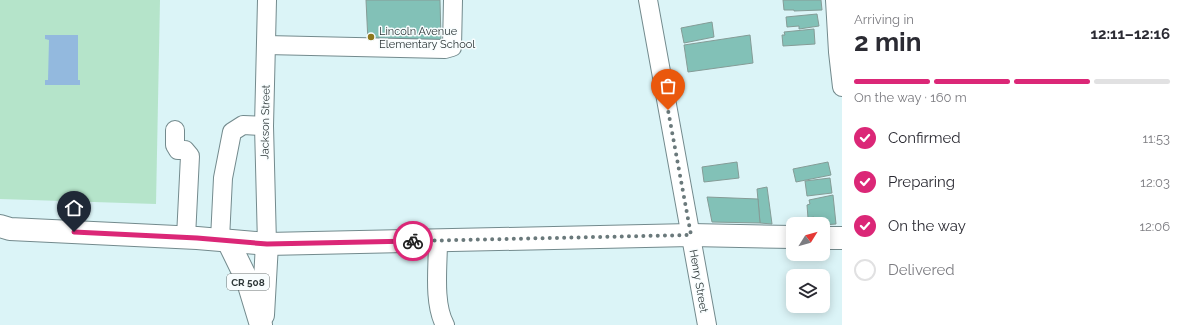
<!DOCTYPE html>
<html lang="en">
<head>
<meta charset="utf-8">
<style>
  body { margin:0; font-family:Raleway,sans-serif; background:#f7f7f7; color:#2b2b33; height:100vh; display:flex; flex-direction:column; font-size:15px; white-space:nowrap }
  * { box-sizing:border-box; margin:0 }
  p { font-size:13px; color:#7c7c81 }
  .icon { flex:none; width:22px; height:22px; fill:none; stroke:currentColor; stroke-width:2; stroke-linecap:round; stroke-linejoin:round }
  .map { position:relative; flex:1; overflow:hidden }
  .drawer { display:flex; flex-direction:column; background:#fff; width:340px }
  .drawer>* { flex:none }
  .needle { width:26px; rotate:53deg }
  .tools { position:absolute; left:786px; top:217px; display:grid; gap:8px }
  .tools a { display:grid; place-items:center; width:44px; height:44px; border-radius:8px; background:#fff; box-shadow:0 2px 10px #0003; font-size:20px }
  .pin { position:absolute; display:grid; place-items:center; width:34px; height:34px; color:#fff; margin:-41px -17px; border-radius:50% 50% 50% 0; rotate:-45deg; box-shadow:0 0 4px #0007 }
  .pin .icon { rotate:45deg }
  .courier { position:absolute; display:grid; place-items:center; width:40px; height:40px; margin:-20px; border:3px solid #db2777; border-radius:50%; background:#fff; color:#222; box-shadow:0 1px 5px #0007 }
  .headline em { font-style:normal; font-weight:700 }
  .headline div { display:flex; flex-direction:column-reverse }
  .headline { display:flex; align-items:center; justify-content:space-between; height:68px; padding:0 12px }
  h1 { font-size:26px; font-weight:700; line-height:30px }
  .bar { display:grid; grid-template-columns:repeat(4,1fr); gap:6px 4px; align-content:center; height:48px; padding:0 12px }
  .bar i { height:5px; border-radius:3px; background:#e1e1e2 }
  .bar .selected { background:#db2777 }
  .bar p { grid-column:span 4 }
  ol { padding:0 12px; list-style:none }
  li { display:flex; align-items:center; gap:12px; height:44px }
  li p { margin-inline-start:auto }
  li .icon { padding:4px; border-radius:50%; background:#db2777; color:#fff; stroke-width:4 }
  li:last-child { color:#7c7c81 }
  li i { width:22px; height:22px; border:2px solid #e1e1e2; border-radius:50% }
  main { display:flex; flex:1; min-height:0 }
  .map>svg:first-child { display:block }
  .green { fill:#b5e4ca }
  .water { fill:#93b9de }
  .building { fill:#82c1b7; stroke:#859c97 }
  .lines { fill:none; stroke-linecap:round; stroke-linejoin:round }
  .minor-casing { stroke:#738a8d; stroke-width:20 }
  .major-casing { stroke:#738a8d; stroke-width:24 }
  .minor { stroke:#fff; stroke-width:18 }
  .major { stroke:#fff; stroke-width:22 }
  .done { stroke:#6a797b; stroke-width:4; stroke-dasharray:0 7.2 }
  .route { stroke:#db2777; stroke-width:5 }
  .poi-dot { fill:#8d781d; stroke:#f8fdfe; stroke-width:1.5 }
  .labels { text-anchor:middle; stroke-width:3; stroke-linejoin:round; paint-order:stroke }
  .shield { fill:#f8fdfe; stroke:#6a7273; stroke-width:1 }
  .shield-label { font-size:10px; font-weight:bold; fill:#2d3738 }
  .poi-label { font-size:11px; fill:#2d3738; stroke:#f8fdfe; text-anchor:start }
  .street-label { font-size:11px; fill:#2d3738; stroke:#f8fdfe }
</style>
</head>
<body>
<main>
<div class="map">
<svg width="842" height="325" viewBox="0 0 842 325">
  <rect width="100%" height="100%" fill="#dbf4f7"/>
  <path class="green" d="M0 0H160L156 204 0 199Z"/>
  <path class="water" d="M45 35H78V80H80V85H45V80H48L49 40 45 39Z"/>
  <g class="building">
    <path d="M366 0H440L441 40 368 42Z"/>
    <path d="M783 0H821L822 10 794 11V10H784Z"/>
    <path d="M817 14 819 26 799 29V26L787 27 786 17Z"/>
    <path d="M712 22 714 37 684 43 681 28Z"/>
    <path d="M814 29 815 44 783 46 782 35H785L784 32Z"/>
    <path d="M750 35 753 63 688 72 684 45Z"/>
    <path d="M737 162 739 178 704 182 702 167Z"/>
    <path d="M828 162 831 175 796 182 793 169Z"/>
    <path d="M830 178 832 193 807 196 805 181Z"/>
    <path d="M767 187 772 224 760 223 757 189Z"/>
    <path d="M833 195 836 224 823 225 815 224 814 217 808 218 807 205 810 204 809 200Z"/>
    <path d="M707 197 758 199 760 223 712 222Z"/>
  </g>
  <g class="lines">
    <g class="minor-casing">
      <g id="minor">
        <path d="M648 0 707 325"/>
        <path d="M835 0 838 52 842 87"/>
        <path d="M266 45 445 49 452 47 453 0"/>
        <path d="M175 130V145L178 150H185L190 156 186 237"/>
        <path d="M220 239 223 178 232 132 243 125 264 126"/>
        <path d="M438 241C438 266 433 303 445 325"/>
        <path d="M267 244 264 126 267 0"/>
      </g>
    </g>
    <g class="major-casing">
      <g id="major">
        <path d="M0 226 10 229 197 238 267 244 691 235 793 237"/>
        <path d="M823 238H842"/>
        <path d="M228 241 248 282 261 325"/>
        <path d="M263 315 267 244"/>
      </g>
    </g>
    <use href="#minor" class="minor"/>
    <use href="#major" class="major"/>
  </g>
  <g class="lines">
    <path class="done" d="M413 241 691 235 668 110"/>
    <path class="route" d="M74 232 197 238 267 244 413 241"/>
  </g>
  <circle class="poi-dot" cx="371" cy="37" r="4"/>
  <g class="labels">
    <rect class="shield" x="227" y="274" width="42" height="16" rx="3"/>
    <g class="shield-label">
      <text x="248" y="286">CR 508</text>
    </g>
    <g class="poi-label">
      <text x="379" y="35">Lincoln Avenue<tspan x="379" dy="13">Elementary School</tspan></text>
    </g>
    <g class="street-label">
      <text transform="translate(265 122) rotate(-89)" y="4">Jackson Street</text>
      <text transform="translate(699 281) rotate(80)" y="4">Henry Street</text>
    </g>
  </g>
</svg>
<div class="tools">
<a><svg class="needle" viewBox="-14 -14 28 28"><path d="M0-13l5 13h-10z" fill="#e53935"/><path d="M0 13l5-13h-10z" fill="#7c7c81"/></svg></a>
<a><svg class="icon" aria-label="layers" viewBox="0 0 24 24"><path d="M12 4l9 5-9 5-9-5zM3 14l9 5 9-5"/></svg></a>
</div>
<div class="pin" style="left:668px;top:110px;background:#ea580c"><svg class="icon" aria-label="bag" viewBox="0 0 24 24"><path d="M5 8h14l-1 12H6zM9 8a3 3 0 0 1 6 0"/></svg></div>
<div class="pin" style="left:74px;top:232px;background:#1f2937"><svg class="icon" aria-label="home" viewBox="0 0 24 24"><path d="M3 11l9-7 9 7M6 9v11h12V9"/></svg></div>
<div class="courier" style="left:413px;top:241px"><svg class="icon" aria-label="bike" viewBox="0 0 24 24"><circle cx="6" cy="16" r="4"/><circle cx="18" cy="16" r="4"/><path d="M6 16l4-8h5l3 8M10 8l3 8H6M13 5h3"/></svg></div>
</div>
<section class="drawer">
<div class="headline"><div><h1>2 min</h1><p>Arriving in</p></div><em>12:11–12:16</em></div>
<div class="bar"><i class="selected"></i><i class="selected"></i><i class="selected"></i><i></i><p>On the way · 160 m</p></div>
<ol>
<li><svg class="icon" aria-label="check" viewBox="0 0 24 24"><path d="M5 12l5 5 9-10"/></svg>Confirmed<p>11:53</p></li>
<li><svg class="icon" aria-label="check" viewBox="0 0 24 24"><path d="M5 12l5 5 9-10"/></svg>Preparing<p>12:03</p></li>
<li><svg class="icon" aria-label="check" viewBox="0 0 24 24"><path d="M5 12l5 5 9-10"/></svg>On the way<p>12:06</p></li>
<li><i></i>Delivered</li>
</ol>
</section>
</main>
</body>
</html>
